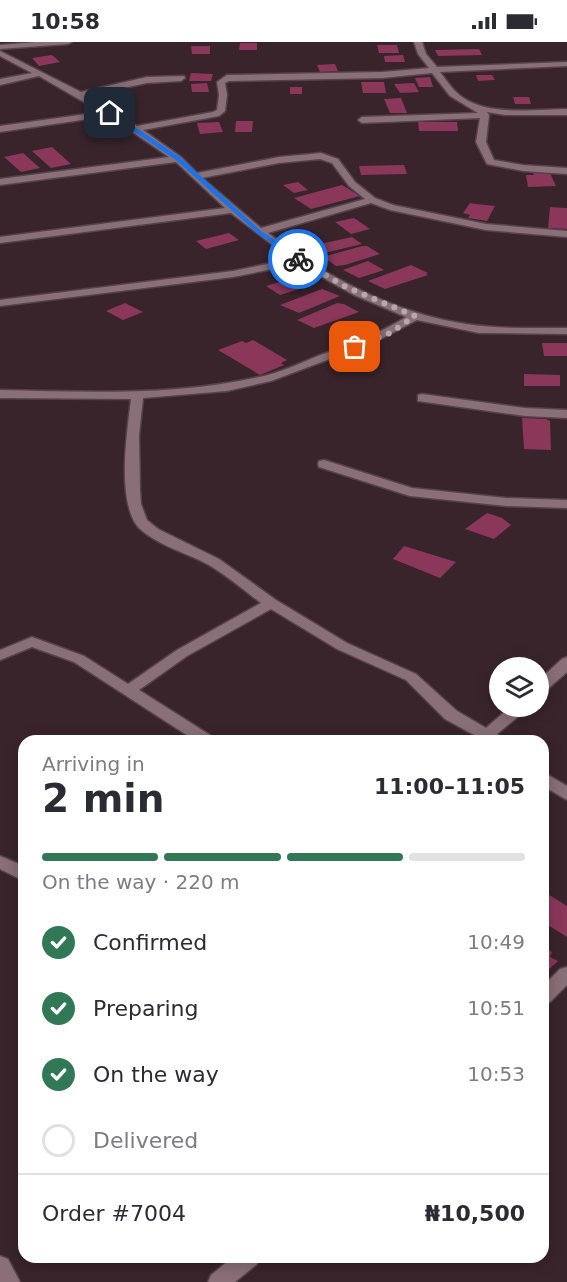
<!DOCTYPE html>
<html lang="en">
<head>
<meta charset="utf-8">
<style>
  body { margin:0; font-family:"DejaVu Sans",sans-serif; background:#f2f2f3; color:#2b2b33; height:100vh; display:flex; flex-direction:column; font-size:22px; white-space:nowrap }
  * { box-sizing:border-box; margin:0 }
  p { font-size:20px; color:#7c7c81 }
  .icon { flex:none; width:33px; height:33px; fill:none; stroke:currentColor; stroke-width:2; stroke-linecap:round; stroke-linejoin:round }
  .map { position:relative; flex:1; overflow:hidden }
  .drawer { position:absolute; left:18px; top:693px; width:531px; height:528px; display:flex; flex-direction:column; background:#fff; border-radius:18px; box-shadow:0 3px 15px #0003 }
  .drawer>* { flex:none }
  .fabs { position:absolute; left:489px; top:615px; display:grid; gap:12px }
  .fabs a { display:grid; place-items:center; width:60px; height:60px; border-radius:50%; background:#fff; box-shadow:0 3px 15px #0003; font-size:30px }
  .pin { position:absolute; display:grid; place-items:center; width:51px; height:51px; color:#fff; margin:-26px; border-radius:12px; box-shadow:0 3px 9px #0006 }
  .courier { position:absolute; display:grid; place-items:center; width:60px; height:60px; margin:-30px; border:4px solid #1a73e8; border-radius:50%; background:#fff; color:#222; box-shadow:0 2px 8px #0007 }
  .summary em { font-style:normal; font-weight:800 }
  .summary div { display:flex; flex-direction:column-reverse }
  .summary { display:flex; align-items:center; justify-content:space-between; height:102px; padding:0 24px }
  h1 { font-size:39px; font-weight:800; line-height:45px }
  .bar { display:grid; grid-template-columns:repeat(4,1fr); gap:9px 6px; align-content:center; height:72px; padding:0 24px }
  .bar i { height:8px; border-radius:4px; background:#e1e1e2 }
  .bar .on { background:#317956 }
  .bar p { grid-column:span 4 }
  .line { display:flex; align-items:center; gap:15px; padding:0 24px; border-top:2px solid #e1e1e2 }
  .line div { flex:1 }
  ol { padding:0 24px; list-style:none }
  li { display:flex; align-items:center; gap:18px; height:66px }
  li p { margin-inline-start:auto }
  li .icon { padding:6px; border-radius:50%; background:#317956; color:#fff; stroke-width:4 }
  li:last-child { color:#7c7c81 }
  li i { width:33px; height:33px; border:3px solid #e1e1e2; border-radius:50% }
  .status { display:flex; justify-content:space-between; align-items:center; height:42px; padding:0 30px; background:#fff; direction:ltr }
  .status svg { height:16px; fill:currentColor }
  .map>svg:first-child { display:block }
  .building { fill:#8a3759 }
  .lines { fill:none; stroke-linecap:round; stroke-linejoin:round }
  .minor-casing { stroke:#55424a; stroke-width:3 }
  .minor { fill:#896f77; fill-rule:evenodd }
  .route { fill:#1a73e8 }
  .done { stroke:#b8a7ad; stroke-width:6; stroke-dasharray:0 10.8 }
</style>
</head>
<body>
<div class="status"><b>10:58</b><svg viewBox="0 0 49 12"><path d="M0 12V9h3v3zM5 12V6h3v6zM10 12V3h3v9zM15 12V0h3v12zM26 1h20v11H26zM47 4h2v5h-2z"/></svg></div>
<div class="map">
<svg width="567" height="1240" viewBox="0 0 567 1240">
  <rect width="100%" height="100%" fill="#39242b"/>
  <g class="building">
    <path d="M240 1H257V8H239Z"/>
    <path d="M377 3H397L399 11H379Z"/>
    <path d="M191 4H210V12H192Z"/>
    <path d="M479 7 482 13 438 14 435 8Z"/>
    <path d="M52 13 60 20 39 24 32 16Z"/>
    <path d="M403 13 405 20H385L384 14Z"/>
    <path d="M335 22 338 29 320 30 317 23Z"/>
    <path d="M191 31 213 32 211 39H189Z"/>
    <path d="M476 33H492L495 38 478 39Z"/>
    <path d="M430 35 433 45H419L415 36Z"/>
    <path d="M361 40H384L386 51H363Z"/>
    <path d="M207 41 209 50H192L191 42Z"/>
    <path d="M414 41 419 50 400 51 394 42Z"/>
    <rect x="290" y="45" width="12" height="7"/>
    <path d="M513 55H529L531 62H515Z"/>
    <path d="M401 56 407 71H390L384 57Z"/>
    <path d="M236 79H253L252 90H235Z"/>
    <path d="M219 80 223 90 200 92 197 81Z"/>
    <path d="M418 80H457L458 89H419Z"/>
    <path d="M52 105 71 122 51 126 32 109Z"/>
    <path d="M23 111 40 126 21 130 4 115Z"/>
    <path d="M404 123 407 132 361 133 359 124Z"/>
    <path d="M533 131H550L556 144 528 145 526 133H534Z"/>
    <path d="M298 140 308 148 294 151 283 143Z"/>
    <path d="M342 143 360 154 311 167 294 156Z"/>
    <path d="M470 161 476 162 495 164 487 179 468 176 470 173 463 171Z"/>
    <path d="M550 165 567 166V187L548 186Z"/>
    <path d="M354 176 370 187 351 192 335 180Z"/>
    <path d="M229 191 239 198 206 207 196 199Z"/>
    <path d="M352 195 362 202 316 213 306 205Z"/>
    <path d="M362 204H367L380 212 345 223 336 224 323 215Z"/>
    <path d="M368 219 384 228 359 236 343 228Z"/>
    <path d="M411 223 428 231 426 232 428 233 385 247 368 239Z"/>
    <path d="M292 236 306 245 280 253 266 244Z"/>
    <path d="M322 247 340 254 299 271 280 263Z"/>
    <path d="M125 261 143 270 123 278 106 269Z"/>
    <path d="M337 261 344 262 359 270 314 286 297 278Z"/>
    <path d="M253 298 287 318 281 321 284 323 260 333 218 308 242 299 246 301Z"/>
    <path d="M542 301H567V314H544Z"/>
    <path d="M524 332 560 333V344H524Z"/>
    <path d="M522 376 546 377 550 379 551 408 524 407Z"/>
    <path d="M487 471 502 476 511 483 494 497 465 487Z"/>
    <path d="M404 504 456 520 440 536 393 517Z"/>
    <path d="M543 849 567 864V895L543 880Z"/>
    <path d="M543 904 552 910 550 915 558 919 543 933Z"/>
  </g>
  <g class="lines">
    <g class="minor-casing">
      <g id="minor">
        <path d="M35 0H72L68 2 0 7V3Z"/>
        <path d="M414 0H422L426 12 437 25 567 20V24L440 30C445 36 449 43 455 49 481 76 533 67 567 67V73H505L487 70 489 73 486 100 494 118 523 123 567 126V132L523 129 487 122 476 100 480 76 362 81 358 78 362 75 478 71 450 54 432 31 382 36 229 39 225 41 227 53 225 69 219 74 143 88 181 115 197 131 279 115 321 111 338 117 355 140 375 156 393 163 486 182 567 189V195L486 188 390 168 371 161 268 191C325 234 393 271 466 282 499 287 534 286 567 286V292L479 291 417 278 375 300 271 339 227 349 143 356 139 393 140 448 141 462 147 478 158 487 219 517 276 558 347 601 416 632 457 669 486 686 511 664H528L526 668 497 692 505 699H485L445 677 406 638 337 607 271 567 187 614 139 648 213 695 215 699H196L74 620 32 605 0 618V608L32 595 84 614 128 642 177 608 261 561C244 548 227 534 209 523 190 512 144 499 134 479 118 448 127 391 131 357L0 356V348C87 350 173 354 259 335 281 331 302 320 323 312 352 302 380 291 406 275L354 253 298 222 233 235 0 264V258L233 229 291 217 231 171 0 201V195L225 166 176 120 0 143V137L169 115 109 74 0 90V84L101 70 39 34 0 43V37L32 31 0 14V9L81 50 147 35 184 34 185 36 181 39 147 41 87 54 137 84 213 70 217 68 219 53 217 40 227 33 382 30 429 26 418 12ZM320 117 332 121 349 144 365 157 261 186 202 136 279 121Z"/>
        <path d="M422 352 525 366 567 368V376L525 374 418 359V353Z"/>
        <path d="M324 418 412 446 506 456 567 458V466L506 464 410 454 319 425 318 422 319 419Z"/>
        <path d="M567 615V630L543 651 538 653V639L562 617Z"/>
        <path d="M543 730 567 744V758L543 744Z"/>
        <path d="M0 814 24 824V839L0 827Z"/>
        <path d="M567 925V943L550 960 543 962V944L560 927Z"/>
        <path d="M0 1214 8 1217 20 1240H0Z"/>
        <path d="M233 1215H260L257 1222 235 1240H208L211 1233Z"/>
      </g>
    </g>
    <use href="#minor" class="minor"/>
  </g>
  <path class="route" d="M108 70H112L180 115 261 189 301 215V218H296L257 191 176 118 108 72Z"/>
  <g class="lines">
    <path class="done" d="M298 217 346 245 415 274 390 291 355 305"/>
  </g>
</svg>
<div class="fabs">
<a><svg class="icon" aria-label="layers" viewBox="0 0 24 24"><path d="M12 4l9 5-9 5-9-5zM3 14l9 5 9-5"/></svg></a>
</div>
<div class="pin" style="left:355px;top:305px;background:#ea580c"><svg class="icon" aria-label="bag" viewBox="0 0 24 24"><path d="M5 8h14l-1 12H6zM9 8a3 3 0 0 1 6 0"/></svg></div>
<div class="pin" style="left:110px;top:71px;background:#1f2937"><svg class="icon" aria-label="home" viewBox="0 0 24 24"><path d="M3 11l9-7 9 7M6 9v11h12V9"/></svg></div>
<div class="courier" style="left:298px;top:217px"><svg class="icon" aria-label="bike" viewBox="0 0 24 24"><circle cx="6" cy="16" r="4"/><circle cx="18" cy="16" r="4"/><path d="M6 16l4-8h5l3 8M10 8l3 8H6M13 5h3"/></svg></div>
<section class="drawer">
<div class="summary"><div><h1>2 min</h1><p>Arriving in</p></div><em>11:00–11:05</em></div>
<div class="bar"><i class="on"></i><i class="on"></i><i class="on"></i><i></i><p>On the way · 220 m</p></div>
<ol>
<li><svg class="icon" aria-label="check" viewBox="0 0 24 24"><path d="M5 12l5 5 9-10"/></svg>Confirmed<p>10:49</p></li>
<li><svg class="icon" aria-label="check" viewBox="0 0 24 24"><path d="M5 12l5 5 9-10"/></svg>Preparing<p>10:51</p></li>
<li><svg class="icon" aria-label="check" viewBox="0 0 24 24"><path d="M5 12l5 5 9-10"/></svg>On the way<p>10:53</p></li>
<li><i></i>Delivered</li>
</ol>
<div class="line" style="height:78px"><div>Order #7004</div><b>₦10,500</b></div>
</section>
</div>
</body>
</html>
